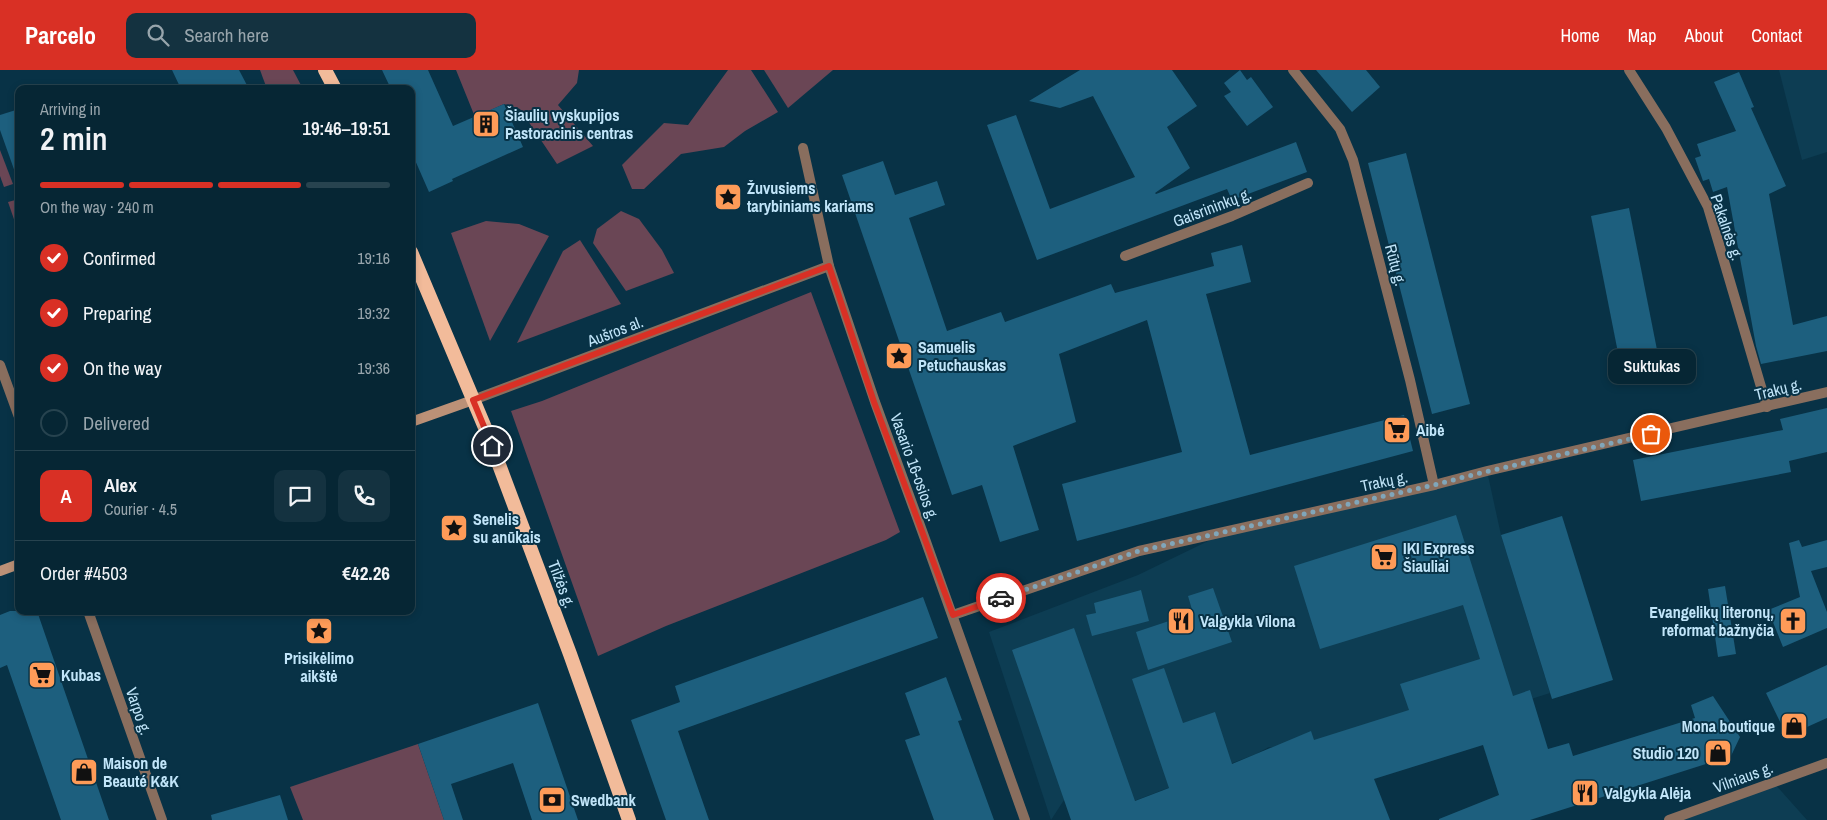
<!DOCTYPE html>
<html lang="en">
<head>
<meta charset="utf-8">
<style>
  body { margin:0; font-family:"Archivo Narrow",sans-serif; background:#143240; color:#f1f3f6; height:100vh; display:flex; flex-direction:column; font-size:19px; white-space:nowrap }
  * { box-sizing:border-box; margin:0 }
  p { font-size:16px; color:#98a5ac }
  .icon { flex:none; width:28px; height:28px; fill:none; stroke:currentColor; stroke-width:2; stroke-linecap:round; stroke-linejoin:round }
  .map { position:relative; flex:1; overflow:hidden }
  .details { position:absolute; left:15px; top:15px; width:400px; height:530px; display:flex; flex-direction:column; background:#062634; border-radius:10px; box-shadow:0 2px 8px #0003,0 0 0 1px #27434f }
  .details>* { flex:none }
  .pin { position:absolute; display:grid; place-items:center; width:42px; height:42px; color:#fff; margin:-21px; border:2px solid #fff; border-radius:50%; box-shadow:0 1px 5px #0007 }
  .courier { position:absolute; display:grid; place-items:center; width:50px; height:50px; margin:-25px; border:4px solid #d93025; border-radius:50%; background:#fff; color:#222; box-shadow:0 1px 6px #0007 }
  .bubble { position:absolute; height:35px; border-radius:10px; background:#062634; box-shadow:0 2px 8px #0003,0 0 0 1px #27434f; font-size:16px; font-weight:600; line-height:35px; text-align:center }
  .overview em { font-style:normal; font-weight:600 }
  .overview div { display:flex; flex-direction:column-reverse }
  .overview { display:flex; align-items:center; justify-content:space-between; height:85px; padding:0 25px }
  h1 { font-size:32px; font-weight:600; line-height:38px }
  .bar { display:grid; grid-template-columns:repeat(4,1fr); gap:8px 5px; align-content:center; height:60px; padding:0 25px }
  .bar i { height:6px; border-radius:4px; background:#27434f }
  .bar .on { background:#d93025 }
  .bar p { grid-column:span 4 }
  .line { display:flex; align-items:center; gap:12px; padding:0 25px; border-top:1px solid #27434f }
  .line div { flex:1 }
  .round { display:grid; place-items:center; flex:none; width:52px; height:52px; border-radius:10px; background:#143240 }
  ol { padding:0 25px; list-style:none }
  li { display:flex; align-items:center; gap:15px; height:55px }
  li p { margin-inline-start:auto }
  li .icon { padding:5px; border-radius:50%; background:#d93025; color:#fff; stroke-width:4 }
  li:last-child { color:#98a5ac }
  li i { width:28px; height:28px; border:2px solid #27434f; border-radius:50% }
  header { display:flex; align-items:center; gap:30px; box-sizing:border-box; height:70px; padding:0 25px; background:#d93025; color:#fff }
  header strong { font-size:24px }
  nav { display:flex; gap:28px; margin-inline-start:auto; font-size:18px }
  .search { width:350px; height:45px; background:#143240; display:flex; align-items:center; gap:12px; box-sizing:border-box; padding:0 18px; border-radius:10px; color:#98a5ac; font-size:19px }
  .map>svg:first-child { display:block }
  .built { fill:#0d3d53 }
  .green { fill:#6a4655 }
  .building { fill:#1d5f7e }
  .lines { fill:none; stroke-linecap:round; stroke-linejoin:round }
  .pedestrian { stroke:#896e5e; stroke-width:10 }
  .minor { stroke:#896e5e; stroke-width:10 }
  .secondary { stroke:#bc9177; stroke-width:10 }
  .trunk { stroke:#f2bb9a; stroke-width:14 }
  .done { stroke:#80a6ba; stroke-width:5; stroke-dasharray:0 9 }
  .route { stroke:#d93025; stroke-width:6 }
  .labels { text-anchor:middle; stroke-width:4; stroke-linejoin:round; paint-order:stroke }
  .poi-label { font-size:16px; font-weight:bold; fill:#c1e5f9; stroke:#083246; text-anchor:start }
  .street-label { font-size:16px; fill:#c1e5f9; stroke:#083246 }
</style>
</head>
<body>
<header>
<strong>Parcelo</strong>
<div class="search"><svg class="icon" aria-label="search" viewBox="0 0 24 24"><circle cx="10" cy="10" r="6"/><path d="M15 15l6 6"/></svg>Search here</div>
<nav><a>Home</a><a>Map</a><a>About</a><a>Contact</a></nav>
</header>
<div class="map">
<svg width="1827" height="750" viewBox="0 0 1827 750">
  <rect width="100%" height="100%" fill="#083246"/>
  <g class="built">
    <path d="M1779 0H1827V82L1802 90Z"/>
    <path d="M1487 401 1501 465 1550 623 1515 634 1320 684 1269 677 1256 684 1111 740 1102 717 1064 730 1051 750 989 562 1138 505 1233 459Z"/>
    <path d="M1773 712 1807 750H1669Z"/>
  </g>
  <g class="green">
    <path d="M260 0H293L303 19H267Z"/>
    <path d="M456 0H579L577 13 558 35 593 76 557 94 520 39 504 34 475 47Z"/>
    <path d="M728 0H751L778 42 745 61 724 77 681 84 644 119H632L622 95 664 53 688 55Z"/>
    <path d="M764 0H833L788 38Z"/>
    <path d="M0 80 13 114 4 117 0 106Z"/>
    <path d="M19 129V158H17L8 132Z"/>
    <path d="M621 141 639 149 662 180 674 203 626 221 593 173 597 159Z"/>
    <path d="M486 151 519 154 549 166 490 271 451 163Z"/>
    <path d="M580 170 621 234 517 273 563 181Z"/>
    <path d="M811 222 900 462 886 470 666 556 598 586 511 341 542 331Z"/>
    <path d="M418 674 444 750H303L290 717Z"/>
  </g>
  <g class="building">
    <path d="M172 0H239L249 19H181Z"/>
    <path d="M382 0H428L453 56 504 34 523 77 452 109 453 111 429 122 411 81V19H391Z"/>
    <path d="M1080 0H1172L1197 36 1167 57 1190 98 1155 123 1156 124 1296 72 1307 102 1232 130 1227 119 1037 190 987 55 1016 45 1050 139 1135 107 1093 26 1060 38 1029 31Z"/>
    <path d="M1240 0 1247 10 1251 7 1273 37 1247 56 1224 26 1231 22 1224 13Z"/>
    <path d="M1316 0H1366L1380 17 1352 42Z"/>
    <path d="M1739 2 1754 37 1751 38 1786 116 1769 124 1793 255 1827 246V281L1761 294 1756 276 1727 117 1713 122 1709 109 1703 111 1695 88 1701 86 1697 74 1736 61 1714 12Z"/>
    <path d="M19 39V104L16 105 0 60V45Z"/>
    <path d="M1406 83 1470 334 1432 344 1368 93Z"/>
    <path d="M883 91 895 125 937 111 945 135 909 148 947 261 1001 242 1005 252 1111 214 1115 223 1214 196 1211 183 1242 175 1251 212 1206 224 1250 385 1404 345 1413 381 1077 471 1062 414 1182 382 1147 250 1059 284 1076 352 1013 376 1039 460 1000 472 982 415 952 425 842 105Z"/>
    <path d="M1629 138 1661 300 1623 308 1591 146Z"/>
    <path d="M1827 338V382L1789 391 1791 402 1641 431 1633 390 1783 360 1780 349Z"/>
    <path d="M1456 445 1513 626 1530 620 1548 679 1569 673 1573 686 1695 648 1691 635 1713 626 1740 667 1731 686 1530 750H1439V749L1499 725 1483 675 1374 709 1390 750H1071L1012 580 1074 558 1135 731 1169 718 1132 609 1164 598 1183 653 1215 642 1232 694 1311 661 1314 670 1409 640 1400 614 1480 589 1463 535 1320 579 1294 496Z"/>
    <path d="M1562 446 1613 610 1552 629 1501 465Z"/>
    <path d="M1799 470 1802 477 1827 470V497L1811 501 1827 542V558L1783 577 1768 540 1800 527 1789 473Z"/>
    <path d="M1725 516 1736 584 1718 587 1708 519Z"/>
    <path d="M1213 518 1232 572 1148 600 1136 562 1193 543 1188 526Z"/>
    <path d="M1141 520 1149 551 1092 566 1086 545 1096 543 1094 533Z"/>
    <path d="M923 527 938 568 678 661 709 750H666L631 650 680 632 675 616Z"/>
    <path d="M10 541H37L109 750H61L7 595 0 598V545Z"/>
    <path d="M1827 595V648L1787 666 1766 623Z"/>
    <path d="M946 607 962 650 958 651 994 750H934L905 670 920 665 905 623Z"/>
    <path d="M538 633 578 750H532L513 693 451 714 463 750H444L418 674Z"/>
    <path d="M280 725 288 750H212L211 745Z"/>
  </g>
  <g class="lines">
    <path class="pedestrian" d="M1669 750 1827 693"/>
    <g class="minor">
      <path d="M1293 0 1340 59 1353 90 1410 310 1434 415"/>
      <path d="M1629 0 1666 58 1708 137 1767 337"/>
      <path d="M803 78 829 196 875 332 925 469 1025 750"/>
      <path d="M1125 186 1232 146 1308 113"/>
      <path d="M0 295 19 347"/>
      <path d="M473 330 829 196"/>
      <path d="M88 541 162 750"/>
      <path d="M953 545 1139 481 1434 415 1487 401 1827 322"/>
    </g>
    <g class="secondary">
      <path d="M411 352 473 330"/>
      <path d="M0 501 19 494"/>
    </g>
    <g class="trunk">
      <path d="M325 0 335 19"/>
      <path d="M411 182 486 360 570 584 629 750"/>
    </g>
  </g>
  <g class="lines">
    <path class="done" d="M1001 528 1139 481 1434 415 1468 406 1651 364"/>
    <path class="route" d="M492 376 473 330 829 196 874 332 953 545 1001 528"/>
  </g>
  <defs>
    <g id="building-square" transform="scale(1.4375)"><rect x="-9" y="-9" width="18" height="18" rx="4" fill="#fe9b58" stroke="#083246"/><path d="M-4-6H4V6H1V3H-1V6H-4ZM-2.5-4.3h1.7v1.8h-1.7ZM.8-4.3h1.7v1.8H.8ZM-2.5-1h1.7V.8h-1.7ZM.8-1h1.7V.8H.8Z" fill="#111"/></g>
    <g id="sight-square" transform="scale(1.4375)"><rect x="-9" y="-9" width="18" height="18" rx="4" fill="#fe9b58" stroke="#083246"/><path d="M0-6L1.8-2.2L6-1.7L2.9 1.2L3.7 5.4L0 3.3L-3.7 5.4L-2.9 1.2L-6-1.7L-1.8-2.2Z" fill="#111"/></g>
    <g id="supermarket-square" transform="scale(1.4375)"><rect x="-9" y="-9" width="18" height="18" rx="4" fill="#fe9b58" stroke="#083246"/><path d="M-6-5.5h2.5l.6 2H6L4.5 2H-2.5L-4.4-4H-6ZM-1.5 3.2a1.3 1.3 0 1 0 .1 0ZM3 3.2a1.3 1.3 0 1 0 .1 0Z" fill="#111"/></g>
    <g id="restaurant-square" transform="scale(1.4375)"><rect x="-9" y="-9" width="18" height="18" rx="4" fill="#fe9b58" stroke="#083246"/><path d="M-5-6h1v4h1v-4h1v4h1v-4h1v5L-1.5 .5V6h-2V.5L-5-1ZM5-6V6H3V1.5H1.5Q1.5-4 5-6Z" fill="#111"/></g>
    <g id="church-square" transform="scale(1.4375)"><rect x="-9" y="-9" width="18" height="18" rx="4" fill="#fe9b58" stroke="#083246"/><path d="M-1.2-6h2.4v3.5h3.3v2.4h-3.3V6h-2.4V-.1h-3.3v-2.4h3.3Z" fill="#111"/></g>
    <g id="shop-square" transform="scale(1.4375)"><rect x="-9" y="-9" width="18" height="18" rx="4" fill="#fe9b58" stroke="#083246"/><path d="M-5-2.5h2.3a2.7 3.5 0 0 1 5.4 0H5L5.5 6h-11ZM-1.5-2.5h3a1.5 2.3 0 0 0-3 0Z" fill="#111"/></g>
    <g id="bank-square" transform="scale(1.4375)"><rect x="-9" y="-9" width="18" height="18" rx="4" fill="#fe9b58" stroke="#083246"/><path d="M-6-4H6V4H-6ZM0-2.3a2.3 2.3 0 1 0 0 4.6a2.3 2.3 0 1 0 0-4.6Z" fill="#111"/></g>
  </defs>
  <g fill-rule="evenodd">
    <use href="#building-square" x="486" y="54"/>
    <use href="#sight-square" x="728" y="127"/>
    <use href="#sight-square" x="899" y="286"/>
    <use href="#supermarket-square" x="1397" y="360"/>
    <use href="#sight-square" x="454" y="458"/>
    <use href="#supermarket-square" x="1384" y="487"/>
    <use href="#restaurant-square" x="1181" y="551"/>
    <use href="#church-square" x="1793" y="551"/>
    <use href="#sight-square" x="319" y="561"/>
    <use href="#supermarket-square" x="42" y="605"/>
    <use href="#shop-square" x="1794" y="656"/>
    <use href="#shop-square" x="1718" y="683"/>
    <use href="#shop-square" x="84" y="702"/>
    <use href="#restaurant-square" x="1585" y="723"/>
    <use href="#bank-square" x="552" y="730"/>
  </g>
  <g class="labels">
    <g class="poi-label">
      <text x="505" y="51">Šiaulių vyskupijos<tspan x="505" dy="18">Pastoracinis centras</tspan></text>
      <text x="747" y="124">Žuvusiems<tspan x="747" dy="18">tarybiniams kariams</tspan></text>
      <text x="918" y="283">Samuelis<tspan x="918" dy="18">Petuchauskas</tspan></text>
      <text x="1416" y="366">Aibė</text>
      <text x="473" y="455">Senelis<tspan x="473" dy="18">su anūkais</tspan></text>
      <text x="1403" y="484">IKI Express<tspan x="1403" dy="18">Šiauliai</tspan></text>
      <text x="1774" y="548" text-anchor="end">Evangelikų literonų,<tspan x="1774" dy="18">reformat bažnyčia</tspan></text>
      <text x="1200" y="557">Valgykla Vilona</text>
      <text x="319" y="594" text-anchor="middle">Prisikėlimo<tspan x="319" dy="18">aikštė</tspan></text>
      <text x="61" y="611">Kubas</text>
      <text x="1775" y="662" text-anchor="end">Mona boutique</text>
      <text x="1699" y="689" text-anchor="end">Studio 120</text>
      <text x="103" y="699">Maison de<tspan x="103" dy="18">Beauté K&amp;K</tspan></text>
      <text x="1604" y="729">Valgykla Alėja</text>
      <text x="571" y="736">Swedbank</text>
    </g>
    <g class="street-label">
      <text transform="translate(1212 137) rotate(-21)" y="6">Gaisrininkų g.</text>
      <text transform="translate(1727 157) rotate(71)" y="6">Pakalnės g.</text>
      <text transform="translate(1396 195) rotate(75)" y="6">Rūtų g.</text>
      <text transform="translate(615 261) rotate(-21)" y="6">Aušros al.</text>
      <text transform="translate(1778 319) rotate(-14)" y="6">Trakų g.</text>
      <text transform="translate(915 397) rotate(70)" y="6">Vasario 16-osios g.</text>
      <text transform="translate(1384 411) rotate(-12)" y="6">Trakų g.</text>
      <text transform="translate(562 514) rotate(69)" y="6">Tilžės g.</text>
      <text transform="translate(139 641) rotate(71)" y="6">Varpo g.</text>
      <text transform="translate(1743 707) rotate(-20)" y="6">Vilniaus g.</text>
    </g>
  </g>
</svg>
<div class="pin" style="left:1651px;top:364px;background:#ea580c"><svg class="icon" aria-label="bag" viewBox="0 0 24 24"><path d="M5 8h14l-1 12H6zM9 8a3 3 0 0 1 6 0"/></svg></div>
<div class="pin" style="left:492px;top:376px;background:#1f2937"><svg class="icon" aria-label="home" viewBox="0 0 24 24"><path d="M3 11l9-7 9 7M6 9v11h12V9"/></svg></div>
<div class="courier" style="left:1001px;top:528px"><svg class="icon" aria-label="car" viewBox="0 0 24 24"><path d="M5 17H2v-5l4-1 3-4h7l3 4 3 1v5h-3M9 17h6M6 11h13"/><circle cx="7" cy="17" r="2"/><circle cx="17" cy="17" r="2"/></svg></div>
<div class="bubble" style="left:1608px;top:279px;width:88px">Suktukas</div>
<section class="details">
<div class="overview"><div><h1>2 min</h1><p>Arriving in</p></div><em>19:46–19:51</em></div>
<div class="bar"><i class="on"></i><i class="on"></i><i class="on"></i><i></i><p>On the way · 240 m</p></div>
<ol>
<li><svg class="icon" aria-label="check" viewBox="0 0 24 24"><path d="M5 12l5 5 9-10"/></svg>Confirmed<p>19:16</p></li>
<li><svg class="icon" aria-label="check" viewBox="0 0 24 24"><path d="M5 12l5 5 9-10"/></svg>Preparing<p>19:32</p></li>
<li><svg class="icon" aria-label="check" viewBox="0 0 24 24"><path d="M5 12l5 5 9-10"/></svg>On the way<p>19:36</p></li>
<li><i></i>Delivered</li>
</ol>
<div class="line" style="height:90px"><b class="round" style="background:#d93025;color:#fff">A</b><div><b>Alex</b><p>Courier · 4.5</p></div><a class="round"><svg class="icon" aria-label="chat" viewBox="0 0 24 24"><path d="M4 5h16v11H9l-5 4z"/></svg></a><a class="round"><svg class="icon" aria-label="phone" viewBox="0 0 24 24"><path d="M5 4h4l2 5-3 2q2 4 5 5l2-3 5 2v4C11 20 4 13 5 4z"/></svg></a></div>
<div class="line" style="height:65px"><div>Order #4503</div><b>€42.26</b></div>
</section>
</div>
</body>
</html>
